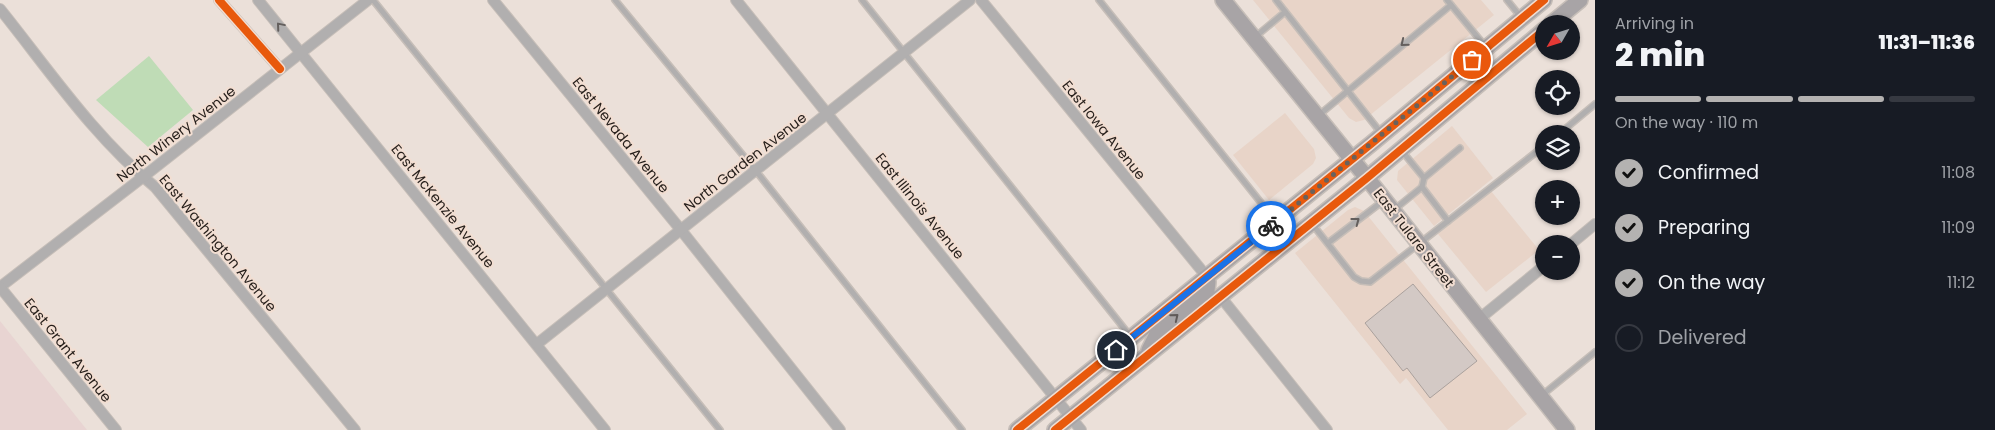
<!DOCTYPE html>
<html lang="en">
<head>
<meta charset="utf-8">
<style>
  body { margin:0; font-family:Poppins,sans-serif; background:#242831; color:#f1f3f6; height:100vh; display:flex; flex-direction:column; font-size:19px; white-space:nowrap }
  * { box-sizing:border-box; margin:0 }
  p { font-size:16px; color:#9ea1a6 }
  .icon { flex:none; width:28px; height:28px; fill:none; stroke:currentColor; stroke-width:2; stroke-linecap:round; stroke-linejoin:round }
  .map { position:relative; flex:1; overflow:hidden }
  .sheet { display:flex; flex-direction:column; background:#171b24; width:400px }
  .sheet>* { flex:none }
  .needle { width:32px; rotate:231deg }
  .tools { position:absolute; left:1535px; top:15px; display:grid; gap:10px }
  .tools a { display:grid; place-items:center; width:45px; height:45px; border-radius:50%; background:#171b24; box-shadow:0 1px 4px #0004; font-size:25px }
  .pin { position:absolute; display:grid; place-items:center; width:42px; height:42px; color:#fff; margin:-21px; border:2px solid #fff; border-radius:50%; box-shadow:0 1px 5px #0007 }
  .courier { position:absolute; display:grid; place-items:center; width:50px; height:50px; margin:-25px; border:4px solid #1a73e8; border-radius:50%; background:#fff; color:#222; box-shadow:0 1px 6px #0007 }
  .head em { font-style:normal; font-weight:800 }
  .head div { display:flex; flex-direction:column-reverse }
  .head { display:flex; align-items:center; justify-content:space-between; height:85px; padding:0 20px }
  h1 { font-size:32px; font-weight:800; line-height:38px }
  .bar { display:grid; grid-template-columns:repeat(4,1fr); gap:8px 5px; align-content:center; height:60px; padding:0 20px }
  .bar i { height:6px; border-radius:4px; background:#363941 }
  .bar .active { background:#b4b2b1 }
  .bar p { grid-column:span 4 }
  ol { padding:0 20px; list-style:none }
  li { display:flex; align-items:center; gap:15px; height:55px }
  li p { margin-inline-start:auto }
  li .icon { padding:5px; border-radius:50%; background:#b4b2b1; color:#111; stroke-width:4 }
  li:last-child { color:#9ea1a6 }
  li i { width:28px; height:28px; border:2px solid #363941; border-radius:50% }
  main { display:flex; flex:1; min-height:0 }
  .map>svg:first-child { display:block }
  .built { fill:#e8d4c8 }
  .education { fill:#e8d4d2 }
  .green { fill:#bfdcb6 }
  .building { fill:#d3c9c5; stroke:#aaa19d }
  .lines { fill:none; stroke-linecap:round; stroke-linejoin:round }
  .service-casing { stroke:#c6beb8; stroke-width:8 }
  .minor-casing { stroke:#c6beb8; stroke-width:12 }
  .secondary-casing { stroke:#c6beb8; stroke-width:18 }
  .service { stroke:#b1afaf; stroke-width:5 }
  .minor { stroke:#b1afaf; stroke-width:10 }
  .secondary { stroke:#a8a4a6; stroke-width:15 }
  .cycleway-casing { stroke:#f2ded2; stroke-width:11 }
  .cycleway { stroke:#e8590c; stroke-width:8 }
  .oneway { stroke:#645f5d }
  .oneway2 { stroke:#605a59 }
  .done { stroke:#6a625d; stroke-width:5; stroke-dasharray:0 9 }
  .route { stroke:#1a73e8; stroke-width:6 }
  .labels { text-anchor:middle; stroke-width:4; stroke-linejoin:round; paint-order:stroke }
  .street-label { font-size:14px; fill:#251e1a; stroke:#f2ded2 }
</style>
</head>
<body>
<main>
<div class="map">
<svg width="1595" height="430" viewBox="0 0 1595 430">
  <rect width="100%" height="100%" fill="#ebe0d9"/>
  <g class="built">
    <path d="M1253 0H1481L1494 15 1364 120 1356 122 1349 118Z"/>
    <path d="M1285 113 1314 149 1316 158 1313 164 1269 200 1233 155Z"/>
    <path d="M1452 126 1493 178 1434 226 1397 180 1398 171Z"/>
    <path d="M1491 191 1539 250 1486 292 1438 234Z"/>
    <path d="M1355 207 1364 211 1527 414 1507 430H1448L1406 378 1400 384 1295 253 1348 210Z"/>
  </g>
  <path class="education" d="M0 321 87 430H0Z"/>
  <path class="green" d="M149 56 193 110 148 147 96 100Z"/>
  <path class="building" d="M1413 284 1477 361 1430 398 1407 368 1403 371 1365 323Z"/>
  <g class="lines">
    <g class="service-casing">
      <g id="service">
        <path d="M373 0 720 430"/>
        <path d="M615 0 756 171 962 430"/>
        <path d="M862 0 1131 337"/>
        <path d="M1099 0 1274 219"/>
        <path d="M1276 0 1381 133"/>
        <path d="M1447 0 1485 46"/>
        <path d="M1507 0 1520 16"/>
        <path d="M1255 37 1285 12"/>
        <path d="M1319 115 1451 5"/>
        <path d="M1559 134 1595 104"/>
        <path d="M1402 151 1424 178"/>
        <path d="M1395 209 1422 187"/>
        <path d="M1448 221 1422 187 1424 178 1460 148"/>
        <path d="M1313 225 1354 277 1361 281 1370 282 1544 146"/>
        <path d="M1328 243 1383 201"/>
        <path d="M1541 396 1595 352"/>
      </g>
    </g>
    <g class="minor-casing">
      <g id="minor">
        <path d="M219 0 280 69"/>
        <path d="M258 0 605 430"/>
        <path d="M493 0 681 230 840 430"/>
        <path d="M736 0 1081 430"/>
        <path d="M981 0 1207 277"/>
        <path d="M0 9C49 70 94 137 155 187L355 430"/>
        <path d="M1571 244 1595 224"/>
        <path d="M0 287 143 177 368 0"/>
        <path d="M0 287 116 430"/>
        <path d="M1220 296 1327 430"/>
        <path d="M1479 319 1544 266"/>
        <path d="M537 344 970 0"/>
      </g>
    </g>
    <g class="secondary-casing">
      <g id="secondary">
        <path d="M1223 0 1367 178 1567 430"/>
        <path d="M1551 24 1580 0"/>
        <path d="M1149 350 1158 332 1207 291 1208 282 1207 277"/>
        <path d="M1017 430 1371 144 1544 0"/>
        <path d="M1055 430 1367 178 1544 30"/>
      </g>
    </g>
    <use href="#service" class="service"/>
    <use href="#minor" class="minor"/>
    <use href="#secondary" class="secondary"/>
    <g class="cycleway-casing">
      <g id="cycleway">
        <path d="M219 0 280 69"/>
        <path d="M1017 430 1371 144 1544 0"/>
        <path d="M1055 430 1367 178 1544 30"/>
      </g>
    </g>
    <use href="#cycleway" class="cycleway"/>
  </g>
  <defs><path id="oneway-chevron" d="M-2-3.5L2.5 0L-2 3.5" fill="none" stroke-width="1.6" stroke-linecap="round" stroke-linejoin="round" transform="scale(1.25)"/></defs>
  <g class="oneway">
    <use href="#oneway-chevron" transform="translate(280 26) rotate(-130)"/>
    <use href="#oneway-chevron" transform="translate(1404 43) rotate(141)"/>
    <use href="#oneway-chevron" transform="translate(1356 221) rotate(-37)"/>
  </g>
  <use class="oneway2" href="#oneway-chevron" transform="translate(1175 317) rotate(-39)"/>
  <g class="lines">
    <path class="done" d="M1271 226 1472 60"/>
    <path class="route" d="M1116 350 1271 226"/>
  </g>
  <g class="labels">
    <g class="street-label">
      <text transform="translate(1104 130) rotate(51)" y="5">East Iowa Avenue</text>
      <text transform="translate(176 134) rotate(-38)" y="5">North Winery Avenue</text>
      <text transform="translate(621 135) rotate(51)" y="5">East Nevada Avenue</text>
      <text transform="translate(745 162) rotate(-38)" y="5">North Garden Avenue</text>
      <text transform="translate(443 206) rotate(51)" y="5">East McKenzie Avenue</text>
      <text transform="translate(920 206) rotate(51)" y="5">East Illinois Avenue</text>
      <text transform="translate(1414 238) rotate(52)" y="5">East Tulare Street</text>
      <text transform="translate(218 243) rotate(50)" y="5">East Washington Avenue</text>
      <text transform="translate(68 350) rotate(51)" y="5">East Grant Avenue</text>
    </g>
  </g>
</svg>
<div class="tools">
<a><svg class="needle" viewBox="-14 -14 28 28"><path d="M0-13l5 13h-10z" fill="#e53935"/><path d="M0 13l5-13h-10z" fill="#9ea1a6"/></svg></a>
<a><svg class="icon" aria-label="locate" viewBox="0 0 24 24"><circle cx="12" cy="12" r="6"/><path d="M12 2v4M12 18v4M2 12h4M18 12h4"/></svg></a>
<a><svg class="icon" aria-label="layers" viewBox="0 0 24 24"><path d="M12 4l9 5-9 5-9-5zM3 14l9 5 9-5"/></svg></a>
<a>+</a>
<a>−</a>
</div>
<div class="pin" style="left:1472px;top:60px;background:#ea580c"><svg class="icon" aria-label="bag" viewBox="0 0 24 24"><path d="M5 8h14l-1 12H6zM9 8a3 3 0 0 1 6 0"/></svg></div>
<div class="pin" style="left:1116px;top:350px;background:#1f2937"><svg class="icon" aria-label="home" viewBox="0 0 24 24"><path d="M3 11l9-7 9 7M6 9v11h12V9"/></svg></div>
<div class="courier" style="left:1271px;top:226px"><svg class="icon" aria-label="bike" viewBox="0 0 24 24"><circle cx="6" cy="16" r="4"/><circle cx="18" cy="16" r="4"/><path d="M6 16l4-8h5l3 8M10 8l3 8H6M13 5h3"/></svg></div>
</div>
<section class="sheet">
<div class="head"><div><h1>2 min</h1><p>Arriving in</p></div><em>11:31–11:36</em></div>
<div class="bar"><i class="active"></i><i class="active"></i><i class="active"></i><i></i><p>On the way · 110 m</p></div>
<ol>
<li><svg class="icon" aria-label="check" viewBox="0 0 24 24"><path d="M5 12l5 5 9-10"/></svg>Confirmed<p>11:08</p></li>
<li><svg class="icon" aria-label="check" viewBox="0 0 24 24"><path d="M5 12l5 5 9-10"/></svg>Preparing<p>11:09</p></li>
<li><svg class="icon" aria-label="check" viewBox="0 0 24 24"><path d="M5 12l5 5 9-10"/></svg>On the way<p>11:12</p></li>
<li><i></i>Delivered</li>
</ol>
</section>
</main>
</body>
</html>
